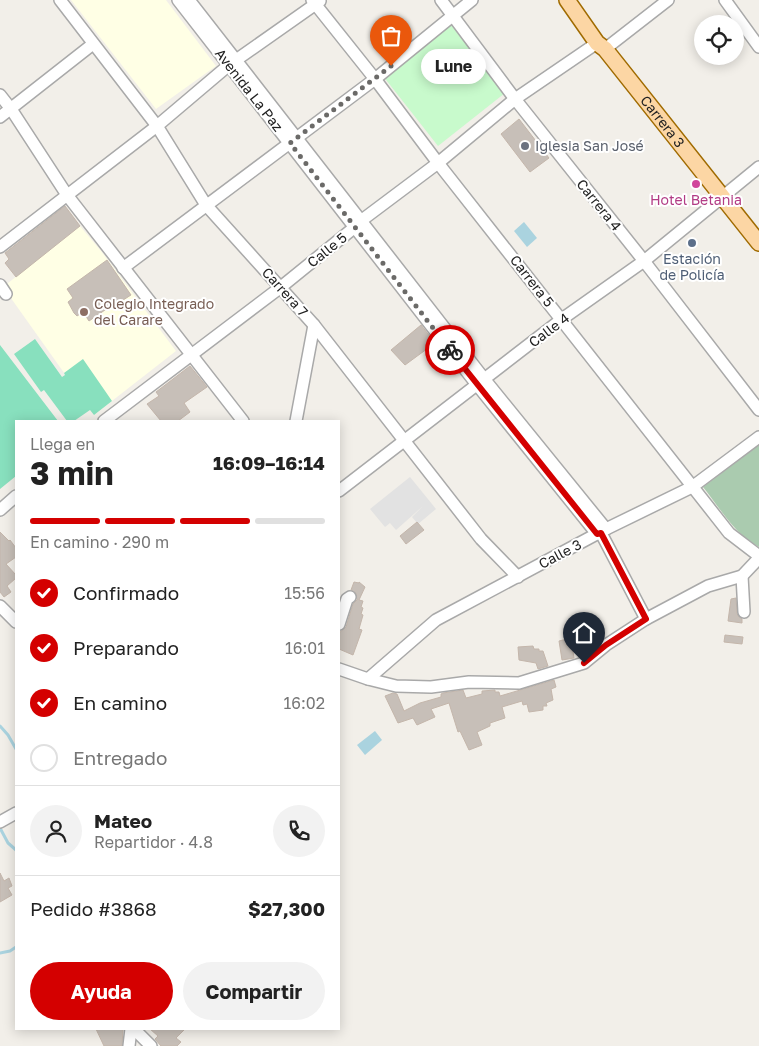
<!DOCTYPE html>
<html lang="es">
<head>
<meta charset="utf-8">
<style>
  body { margin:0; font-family:"Golos Text",sans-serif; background:#f2f2f2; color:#222; height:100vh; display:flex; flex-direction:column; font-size:19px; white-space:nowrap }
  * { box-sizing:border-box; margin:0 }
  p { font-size:16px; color:#767676 }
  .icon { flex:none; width:28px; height:28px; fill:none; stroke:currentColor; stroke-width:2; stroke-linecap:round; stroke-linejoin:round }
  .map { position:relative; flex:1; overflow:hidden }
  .side { position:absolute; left:15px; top:420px; width:325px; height:610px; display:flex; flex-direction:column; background:#fff; border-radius:0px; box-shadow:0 2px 12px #0003 }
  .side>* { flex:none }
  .controls { position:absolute; left:694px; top:15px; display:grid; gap:10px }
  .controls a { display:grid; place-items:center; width:50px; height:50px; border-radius:50%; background:#fff; box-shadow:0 2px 12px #0003; font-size:25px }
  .pin { position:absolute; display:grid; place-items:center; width:42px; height:42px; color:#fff; margin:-51px -21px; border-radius:50% 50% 50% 0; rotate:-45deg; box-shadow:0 0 5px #0007 }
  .pin .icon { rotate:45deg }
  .courier { position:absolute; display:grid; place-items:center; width:50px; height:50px; margin:-25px; border:4px solid #d40000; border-radius:50%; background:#fff; color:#222; box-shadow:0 1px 6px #0007 }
  .bubble { position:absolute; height:35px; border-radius:18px; background:#fff; box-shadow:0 2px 12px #0003; font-size:16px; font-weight:700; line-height:35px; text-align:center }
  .overview em { font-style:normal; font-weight:700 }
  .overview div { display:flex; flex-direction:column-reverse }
  .overview { display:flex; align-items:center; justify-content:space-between; height:85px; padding:0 15px }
  h1 { font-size:32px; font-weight:700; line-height:38px }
  .bar { display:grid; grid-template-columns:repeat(4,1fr); gap:8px 5px; align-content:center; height:60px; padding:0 15px }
  .bar i { height:6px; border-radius:4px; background:#e0e0e0 }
  .bar .current { background:#d40000 }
  .bar p { grid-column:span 4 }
  .line { display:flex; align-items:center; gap:12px; padding:0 15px; border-top:1px solid #e0e0e0 }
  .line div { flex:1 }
  .round { display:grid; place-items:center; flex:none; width:52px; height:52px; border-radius:26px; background:#f2f2f2 }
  ol { padding:0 15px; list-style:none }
  li { display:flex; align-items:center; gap:15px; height:55px }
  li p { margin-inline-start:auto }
  li .icon { padding:5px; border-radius:50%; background:#d40000; color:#fff; stroke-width:4 }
  li:last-child { color:#767676 }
  li i { width:28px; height:28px; border:2px solid #e0e0e0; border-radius:50% }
  .cta { display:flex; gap:10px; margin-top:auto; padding:10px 15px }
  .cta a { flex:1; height:58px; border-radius:30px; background:#d40000; color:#fff; font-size:20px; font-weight:700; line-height:58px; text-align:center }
  .cta a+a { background:#f2f2f2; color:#222 }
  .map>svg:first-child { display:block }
  .education { fill:#ffffe5 }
  .cemetery { fill:#aacbaf }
  .park { fill:#c8facc }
  .pitch { fill:#88e0be }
  .parking { fill:#e2e2e2 }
  .water { fill:#aad3df }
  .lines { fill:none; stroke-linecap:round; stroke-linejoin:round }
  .stream { stroke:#aad3df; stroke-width:3 }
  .building { fill:#c7bfb8; stroke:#c4b6ab }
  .minor-casing { stroke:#a9a9a9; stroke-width:14 }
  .major-casing { stroke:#a06b00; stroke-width:18 }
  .minor { stroke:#fff; stroke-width:11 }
  .major { stroke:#fcd6a4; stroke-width:15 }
  .done { stroke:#6b6a68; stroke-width:5; stroke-dasharray:0 9 }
  .route { stroke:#d40000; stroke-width:6 }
  .worship-dot { fill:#6b7280; stroke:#fff; stroke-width:2 }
  .hotel-dot { fill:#d1479c; stroke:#fff; stroke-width:2 }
  .service-dot { fill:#5c6f8a; stroke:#fff; stroke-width:2 }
  .education-dot { fill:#8d6e63; stroke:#fff; stroke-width:2 }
  .labels { text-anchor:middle; stroke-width:4; stroke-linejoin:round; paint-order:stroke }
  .street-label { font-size:14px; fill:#222; stroke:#fff }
  .worship-label { font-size:14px; fill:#5b616d; stroke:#fff; text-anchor:start }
  .hotel-label { font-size:14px; fill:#b23c85; stroke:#fff }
  .service-label { font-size:14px; fill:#4e5e75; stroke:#fff }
  .education-label { font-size:14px; fill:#785e54; stroke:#fff; text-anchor:start }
</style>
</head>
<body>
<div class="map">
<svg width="759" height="1046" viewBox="0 0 759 1046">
  <rect width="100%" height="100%" fill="#f2efe9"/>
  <g class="education">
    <path d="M71 0H166L216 66 156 109Z"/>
    <path d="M80 226 101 251 176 351 94 415 3 287Z"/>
  </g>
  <path class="cemetery" d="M759 445V547C735 535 720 508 703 487Z"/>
  <path class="park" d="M451 25 505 93 438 146 383 76Z"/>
  <g class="pitch">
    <path d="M35 339 62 377 65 375 64 373 83 359 112 401 94 415 90 410 74 421H67L44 390 41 392 14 354Z"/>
    <path d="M0 345 58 421H16V476L0 489Z"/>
  </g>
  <path class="parking" d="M410 477 436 509 418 524 412 517 423 506 396 530 390 523 385 527 370 509Z"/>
  <g class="water">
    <path d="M524 222 537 238 527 247 514 231Z"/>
    <path d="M375 731 382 740 365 755 357 745Z"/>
  </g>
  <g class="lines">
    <g class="stream">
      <path d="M0 726 8 735 16 749"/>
      <path d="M0 828 8 843 16 850"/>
      <path d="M0 953 10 951 16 947"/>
    </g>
  </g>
  <g class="building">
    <path d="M519 119 549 158 530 172 501 134Z"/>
    <path d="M65 206 80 226 16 277 5 263 9 259 5 253Z"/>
    <path d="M107 260 131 295 120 302 118 301 89 321 83 312 77 316 74 313 68 302 73 298 67 289Z"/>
    <path d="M421 325 435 343 405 365 391 350Z"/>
    <path d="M190 366 207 387 184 403 190 412 178 421H161L147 404 159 396 156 392Z"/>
    <path d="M417 522 424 530 406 544 400 536Z"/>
    <path d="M0 532 9 541 10 540 16 548V557L6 564 16 575V578L7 586 11 592 4 597 0 592Z"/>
    <path d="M354 582 359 583V582L365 587 359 600 363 601 361 607 363 608 361 614 363 615 359 629 362 630 353 655 339 649V633L346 627 353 604 357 600 356 593 351 590Z"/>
    <path d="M736 598 737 613 738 616 742 619V623L728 621 731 599Z"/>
    <path d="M725 635 743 637 742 644 724 642Z"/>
    <path d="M571 638 574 658 562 660 559 641Z"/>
    <path d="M533 646 534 649H539V651H543L548 666 538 669 536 663 519 660 518 647Z"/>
    <path d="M554 680 556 687 551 689 553 700 546 703 547 706H543V710L529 712 527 704 523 705 522 701 502 707 505 718 490 723V726L477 732 482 745 469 750 460 731 458 732 449 703 431 709 435 717 417 725 413 718 398 723 385 696 393 693 397 694 404 711 420 703 441 697V694L443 693 463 690 466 698 482 694V691L495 690V692H499L500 696Z"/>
    <path d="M0 873 4 881 9 878 12 886 8 888 12 895 0 902Z"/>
    <path d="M96 1029H123L122 1046H104Z"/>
    <path d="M150 1029H185L176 1038 181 1042 177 1046H161L155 1039 158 1036Z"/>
  </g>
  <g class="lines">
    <g class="minor-casing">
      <g id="minor">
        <path d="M60 0 157 126 206 205 314 325 481 539 518 577"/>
        <path d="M178 0 478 386 597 534"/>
        <path d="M189 0 485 380 606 529"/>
        <path d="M312 0 375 79 438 163 729 533 759 556"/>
        <path d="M441 0 515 99 644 261 759 410"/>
        <path d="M725 0 759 47"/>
        <path d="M605 49 668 0"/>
        <path d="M0 95 11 109 67 195 243 421"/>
        <path d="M0 117 93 44"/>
        <path d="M0 247 157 126 229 65 320 1"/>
        <path d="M123 268 375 79 472 0"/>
        <path d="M0 285 6 294"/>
        <path d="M104 421 281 287 355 227 362 220 438 163 515 99 597 43"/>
        <path d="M296 421 314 325"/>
        <path d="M339 491 562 319 644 261 759 167"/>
        <path d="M0 510 16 496"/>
        <path d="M601 533 646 619"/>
        <path d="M742 576 744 612"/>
        <path d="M0 606 16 622"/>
        <path d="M339 624 347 599 350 597"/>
        <path d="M339 669 368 679 396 686 431 687 469 682 519 683 584 663 606 645 646 619 708 586 742 576 759 558"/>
        <path d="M368 679 436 620 606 529 692 487 759 437"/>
        <path d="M0 822 16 813"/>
        <path d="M134 1029 151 1046"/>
        <path d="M129 1046 131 1029"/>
      </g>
    </g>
    <g class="major-casing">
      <g id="major">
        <path id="s1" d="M567 0 597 43 605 49 759 243"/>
      </g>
    </g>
    <use href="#minor" class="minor"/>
    <use href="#major" class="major"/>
  </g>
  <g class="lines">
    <path class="done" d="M391 66 290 143 450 350"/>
    <path class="route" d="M450 350 597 534 601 533 646 619 606 645 584 663"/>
  </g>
  <circle class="worship-dot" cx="525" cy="146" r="5"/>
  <circle class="hotel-dot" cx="696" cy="184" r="5"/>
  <circle class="service-dot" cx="692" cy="243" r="5"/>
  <circle class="education-dot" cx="84" cy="312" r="5"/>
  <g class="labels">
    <g class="street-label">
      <text transform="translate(249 90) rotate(52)" y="5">Avenida La Paz</text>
      <text dy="5" stroke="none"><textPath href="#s1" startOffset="155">Carrera 3</textPath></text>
      <text transform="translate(599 205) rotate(51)" y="5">Carrera 4</text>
      <text transform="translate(327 250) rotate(-39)" y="5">Calle 5</text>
      <text transform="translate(532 281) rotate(52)" y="5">Carrera 5</text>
      <text transform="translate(285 292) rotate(48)" y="5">Carrera 7</text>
      <text transform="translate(549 330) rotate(-37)" y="5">Calle 4</text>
      <text transform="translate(560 554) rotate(-28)" y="5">Calle 3</text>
    </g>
    <g class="worship-label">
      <text x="535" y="151">Iglesia San José</text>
    </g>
    <g class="hotel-label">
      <text x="696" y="205">Hotel Betania</text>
    </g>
    <g class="service-label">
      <text x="692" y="264">Estación<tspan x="692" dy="16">de Policía</tspan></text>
    </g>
    <g class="education-label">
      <text x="94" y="309">Colegio Integrado<tspan x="94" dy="16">del Carare</tspan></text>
    </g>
  </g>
</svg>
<div class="controls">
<a><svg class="icon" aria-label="locate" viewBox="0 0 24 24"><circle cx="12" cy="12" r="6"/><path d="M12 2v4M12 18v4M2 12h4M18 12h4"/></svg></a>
</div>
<div class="pin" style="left:391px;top:66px;background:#ea580c"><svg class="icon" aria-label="bag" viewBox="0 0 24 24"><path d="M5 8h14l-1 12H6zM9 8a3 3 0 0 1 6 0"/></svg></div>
<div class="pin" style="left:584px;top:663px;background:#1f2937"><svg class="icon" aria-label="home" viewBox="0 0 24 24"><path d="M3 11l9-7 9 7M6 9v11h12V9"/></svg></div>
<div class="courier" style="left:450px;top:350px"><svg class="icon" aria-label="bike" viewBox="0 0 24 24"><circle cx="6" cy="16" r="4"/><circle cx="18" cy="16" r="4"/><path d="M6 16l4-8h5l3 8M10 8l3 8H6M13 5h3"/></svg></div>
<div class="bubble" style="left:421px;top:49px;width:65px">Lune</div>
<section class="side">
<div class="overview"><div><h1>3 min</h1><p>Llega en</p></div><em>16:09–16:14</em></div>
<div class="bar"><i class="current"></i><i class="current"></i><i class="current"></i><i></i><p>En camino · 290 m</p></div>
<ol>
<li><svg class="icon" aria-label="check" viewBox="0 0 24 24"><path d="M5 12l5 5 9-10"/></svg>Confirmado<p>15:56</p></li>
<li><svg class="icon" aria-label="check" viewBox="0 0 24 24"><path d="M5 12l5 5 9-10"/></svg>Preparando<p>16:01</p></li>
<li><svg class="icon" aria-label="check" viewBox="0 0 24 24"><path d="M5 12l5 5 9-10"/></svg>En camino<p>16:02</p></li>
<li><i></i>Entregado</li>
</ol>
<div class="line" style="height:90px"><a class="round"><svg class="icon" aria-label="person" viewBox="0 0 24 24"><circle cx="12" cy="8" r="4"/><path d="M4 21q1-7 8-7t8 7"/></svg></a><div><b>Mateo</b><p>Repartidor · 4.8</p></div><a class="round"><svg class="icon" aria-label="phone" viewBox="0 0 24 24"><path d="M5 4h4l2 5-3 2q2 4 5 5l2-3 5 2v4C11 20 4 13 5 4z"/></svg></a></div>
<div class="line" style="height:65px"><div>Pedido #3868</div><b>$27,300</b></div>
<div class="cta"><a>Ayuda</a><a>Compartir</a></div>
</section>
</div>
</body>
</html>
